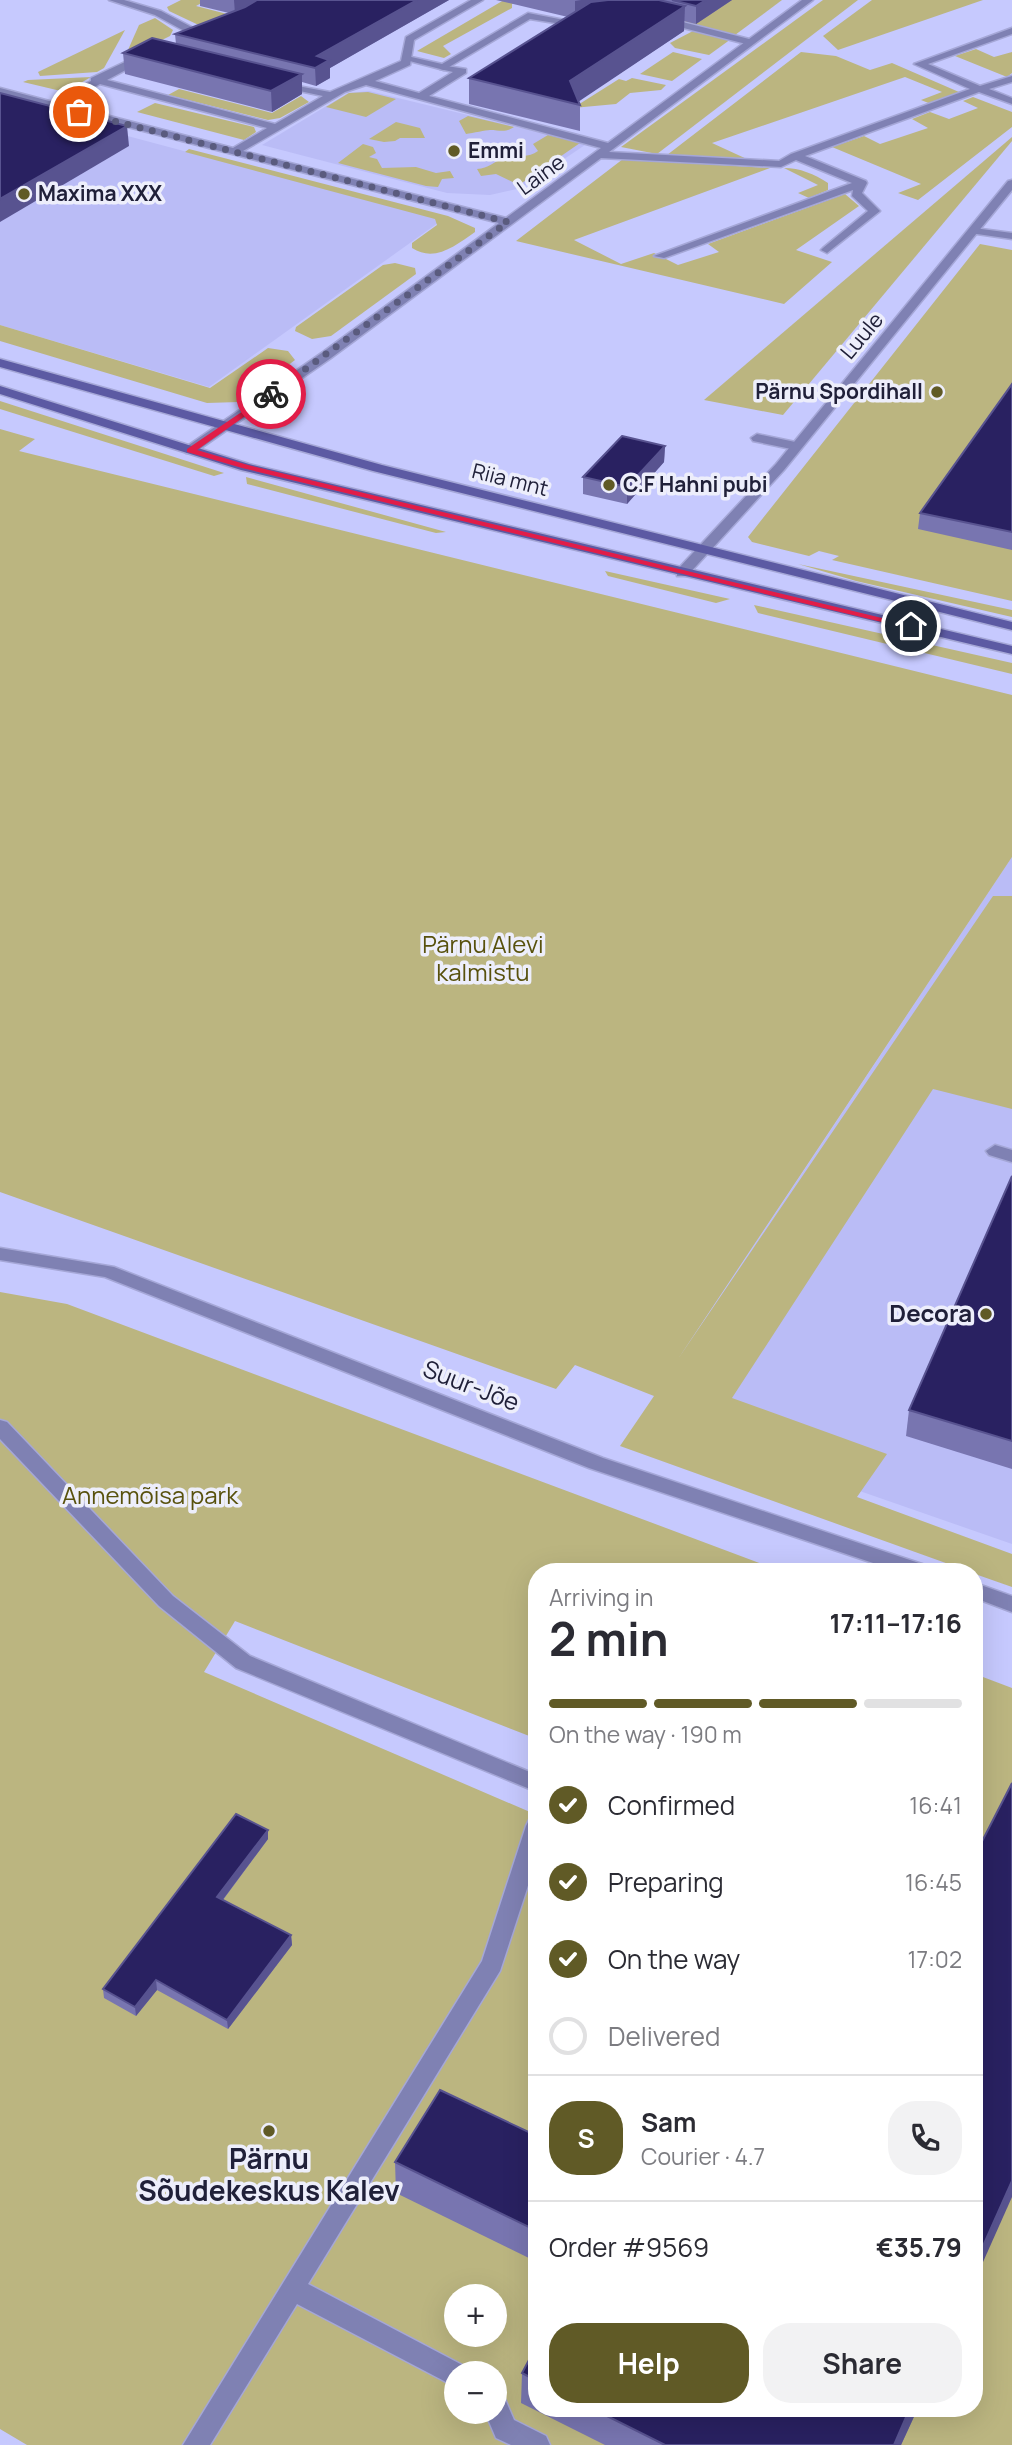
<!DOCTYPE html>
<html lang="en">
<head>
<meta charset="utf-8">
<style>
  body { margin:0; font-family:Manrope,sans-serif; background:#f2f2f3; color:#2b2b33; height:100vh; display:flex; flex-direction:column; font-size:26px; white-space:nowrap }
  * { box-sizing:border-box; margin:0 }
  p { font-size:23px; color:#7c7c81 }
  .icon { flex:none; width:38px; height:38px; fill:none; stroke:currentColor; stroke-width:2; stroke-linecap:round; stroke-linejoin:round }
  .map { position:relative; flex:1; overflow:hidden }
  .details { position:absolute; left:528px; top:1563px; width:455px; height:854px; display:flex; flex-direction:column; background:#fff; border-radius:28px; box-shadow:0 7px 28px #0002 }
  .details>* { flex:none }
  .buttons { position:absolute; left:444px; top:2284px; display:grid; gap:14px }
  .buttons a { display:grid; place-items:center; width:63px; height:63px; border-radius:50%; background:#fff; box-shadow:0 7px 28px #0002; font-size:35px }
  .pin { position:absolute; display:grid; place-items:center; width:60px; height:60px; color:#fff; margin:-30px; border:4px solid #fff; border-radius:50%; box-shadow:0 2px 7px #0007 }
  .courier { position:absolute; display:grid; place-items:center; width:70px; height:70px; margin:-35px; border:5px solid #e11d48; border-radius:50%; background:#fff; color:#222; box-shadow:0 2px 9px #0007 }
  .head em { font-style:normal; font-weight:700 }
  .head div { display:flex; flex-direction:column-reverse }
  .head { display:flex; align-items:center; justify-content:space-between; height:119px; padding:0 21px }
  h1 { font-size:46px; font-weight:700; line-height:52px }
  .bar { display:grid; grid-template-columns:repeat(4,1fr); gap:10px 7px; align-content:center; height:84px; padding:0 21px }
  .bar i { height:9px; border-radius:5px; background:#e1e1e2 }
  .bar .active { background:#605a26 }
  .bar p { grid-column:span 4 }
  .line { display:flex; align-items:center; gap:18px; padding:0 21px; border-top:2px solid #e1e1e2 }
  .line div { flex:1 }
  .round { display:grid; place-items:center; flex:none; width:74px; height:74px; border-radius:28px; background:#f2f2f3 }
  ol { padding:0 21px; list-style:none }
  li { display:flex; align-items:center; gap:21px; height:77px }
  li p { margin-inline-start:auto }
  li .icon { padding:7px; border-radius:50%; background:#605a26; color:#fff; stroke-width:4 }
  li:last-child { color:#7c7c81 }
  li i { width:38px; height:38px; border:4px solid #e1e1e2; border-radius:50% }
  .button { display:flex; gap:14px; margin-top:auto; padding:14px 21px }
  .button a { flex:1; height:80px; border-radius:28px; background:#605a26; color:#fff; font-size:28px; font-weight:700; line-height:80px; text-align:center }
  .button a+a { background:#f2f2f3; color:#2b2b33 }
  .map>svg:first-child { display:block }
  .built { fill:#babcf6 }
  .green { fill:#bbb580; fill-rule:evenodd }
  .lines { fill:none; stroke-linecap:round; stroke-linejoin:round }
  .lane-casing { stroke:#a5a7d7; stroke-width:3 }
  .street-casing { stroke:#a5a7d7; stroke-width:3 }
  .secondary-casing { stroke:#a5a7d7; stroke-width:3 }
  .lane { fill:#7f81b3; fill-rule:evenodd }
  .street { fill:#7f81b3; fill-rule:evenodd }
  .secondary { fill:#5c5aa3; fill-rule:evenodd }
  .wall { fill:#7875b0 }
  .shaded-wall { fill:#585390 }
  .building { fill:#292161; stroke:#585390; stroke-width:2 }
  .route { fill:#e11d48 }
  .done { stroke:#5a5b7e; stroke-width:7; stroke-dasharray:0 12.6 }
  .poi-dot { fill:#605a26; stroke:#edeefb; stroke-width:2.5 }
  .labels { text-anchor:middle; stroke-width:7; stroke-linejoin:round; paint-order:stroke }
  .far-poi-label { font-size:21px; font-weight:bold; fill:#202039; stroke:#edeefb; text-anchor:start }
  .far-street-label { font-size:21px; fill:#202039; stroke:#edeefb }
  .park-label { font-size:24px; fill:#58510d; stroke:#edeefb }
  .poi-label { font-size:24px; font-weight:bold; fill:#202039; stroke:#edeefb; text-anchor:end }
  .street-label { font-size:24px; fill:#202039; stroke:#edeefb }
  .near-poi-label { font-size:28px; font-weight:bold; fill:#202039; stroke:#edeefb }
</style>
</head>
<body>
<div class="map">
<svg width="1012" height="2445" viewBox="0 0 1012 2445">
  <rect width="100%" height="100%" fill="#c6c9fe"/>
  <g class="built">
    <path d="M369 91 546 134 585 145 521 188 490 195 447 193 262 145 348 93Z"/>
    <path d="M0 102 442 220 209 387 0 325Z"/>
    <path d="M1012 857V1544L647 1417 654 1396Z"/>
  </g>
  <g class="green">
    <path d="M181 0H207L196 6 231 15 207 29 169 11 167 7Z"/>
    <path d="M504 0H520L512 4V8L443 46 451 54 444 58 417 51Z"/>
    <path d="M615 0H782L735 35 642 11Z"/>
    <path d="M823 0H858L657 154 621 147Z"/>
    <path d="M872 0H983L838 50 823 36Z"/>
    <path d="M155 18 173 30 170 36 124 59 139 25Z"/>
    <path d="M125 30 104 68 97 72 40 76 38 72Z"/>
    <path d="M693 31 731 39 709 55 675 48 670 43Z"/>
    <path d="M976 49 994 57 1012 52V73L1007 77 955 56Z"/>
    <path d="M673 52 702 59 672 81 640 74Z"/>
    <path d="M801 52 836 56 870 70 892 63 959 92 931 104 921 100 942 92 905 77 712 143 749 160 667 155Z"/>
    <path d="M91 77 65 92 23 82 28 80Z"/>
    <path d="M632 78 666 85 661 90 630 93 616 104 573 108 619 79 626 81Z"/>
    <path d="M179 89 272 113 301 96 309 102 280 118 268 120 168 95Z"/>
    <path d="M368 92 396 99 366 117 326 107 349 93Z"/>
    <path d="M973 97 1012 112V127L918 200 898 193 921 184 832 147 864 136 880 144 928 128 912 119 930 112 949 119 978 108 963 101Z"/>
    <path d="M155 103 254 127 256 132 244 140 137 112Z"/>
    <path d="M468 116 514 127C505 133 500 130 490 130 486 130 473 133 466 134L459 121Z"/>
    <path d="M396 122 420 128 425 138H400L395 141 384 142 369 139Z"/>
    <path d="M548 135 580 143 519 185 496 174 481 176 477 169C489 168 493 162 504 158 516 154 527 159 538 151L533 144Z"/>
    <path d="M1012 137V141L783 415 704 400Z"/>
    <path d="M363 144 373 147 376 153 369 157 377 159 382 168 416 167 436 173 450 171 454 178 442 179 438 187 426 186 338 163Z"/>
    <path d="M189 149 448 216 475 228V232C456 245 435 263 412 248V243L437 225 435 219 185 152Z"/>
    <path d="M623 159 770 168 574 240 621 264 654 253 678 265 719 252 708 244 845 194 859 206 796 250 832 262 784 304 516 241Z"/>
    <path d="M784 168C800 168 814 174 828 183V190L809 198 798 193 818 185Z"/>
    <path d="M980 244 1012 250V601L832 560 839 556 819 551 809 556 752 542 748 537Z"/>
    <path d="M395 263 415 268 416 274 331 336 312 339 295 331 296 327 383 265Z"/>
    <path d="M0 325 210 388 268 348 288 351 295 360 239 402 207 403 0 341Z"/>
    <path d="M0 401 224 473 214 476 0 409Z"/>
    <path d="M0 429 35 439 19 451 1012 695V857L678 1359 993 896H1012V1109L933 1089 732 1398 887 1454 857 1497 1012 1554V1587L975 1574V1572L968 1571 620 1446 654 1396 575 1365 556 1389 0 1192Z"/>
    <path d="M246 477 446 532 436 533 247 484Z"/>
    <path d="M798 564 1012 610V617L856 581Z"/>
    <path d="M605 571 730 599 716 603 608 576Z"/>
    <path d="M754 605 1012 663V674L758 613Z"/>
    <path d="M0 1292 67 1304 781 1571 537 1572V1739L235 1621 204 1672 537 1815V2408H975V1674L1012 1688V2445H27L0 2429ZM457 2296H495V2334H457ZM457 2373H495V2412H457Z"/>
  </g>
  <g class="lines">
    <g class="lane-casing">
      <g id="lane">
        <path d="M528 13 585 24 580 27 530 19 444 70 402 59 407 56 442 64Z"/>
        <path d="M663 17 753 40 755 42 750 45 660 22 658 20Z"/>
        <path d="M974 228 1012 233V239L970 233V229Z"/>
        <path d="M757 434 800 443 802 446 796 450 753 441 751 438Z"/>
        <path d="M995 1145 1012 1150V1162L989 1155 986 1151Z"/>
        <path d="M0 1420 7 1422 173 1596 250 1656 537 1775V1792L236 1668 159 1606 0 1439Z"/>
        <path d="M537 1817V1858L500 1971 308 2284 466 2367 469 2373H457V2387L448 2383 297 2304 210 2445H183L482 1961 526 1826 529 1820Z"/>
        <path d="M495 2394 504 2397 514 2420 546 2436 550 2445H511L496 2438 485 2412H495Z"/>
      </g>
    </g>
    <g class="street-casing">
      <g id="street">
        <path d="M109 0H124L161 11 203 33 212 35 199 39 155 15Z"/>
        <path d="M471 0H483L414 40 410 65 375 81 419 93 453 72 440 69V65L466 69V73L429 96 608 143 802 0H813L609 152 779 161 791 154 970 89 914 64 1012 28V34L928 64 980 86 1012 76V82L989 89 1012 98V104L979 92 805 156 866 181 867 183 862 193 880 211 827 253 821 250 823 248 868 211 852 196 853 190 664 258 654 256 852 183 796 160 781 167 601 158 331 358 194 453H186V447L323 352 499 223 0 94V88L53 102 91 81V78L146 52 151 55 150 57 107 80 275 124 323 96 276 86V82L330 92 401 61 406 37ZM100 84 267 128 233 148 63 104ZM366 85 601 148 506 218 243 151 345 92Z"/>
        <path d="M1012 180V190L784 470 687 576H677V570L776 464 1008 181Z"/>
        <path d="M0 1248 114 1267 603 1458 931 1567 934 1572H900L589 1468 105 1277 0 1260Z"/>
        <path d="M975 1583 1012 1596V1612L975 1598Z"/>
      </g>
    </g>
    <g class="secondary-casing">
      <g id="secondary">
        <path d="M0 359 382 465 1012 622V630L373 471 0 367Z"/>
        <path d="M0 386 249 464 1012 646V654L241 470 0 394Z"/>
      </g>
    </g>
    <use href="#lane" class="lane"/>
    <use href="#street" class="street"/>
    <use href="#secondary" class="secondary"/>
  </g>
  <g class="wall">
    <path d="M200 0H449L330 68V78L316 86 302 82V94L272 112 125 74 123 53 176 44 175 34 229 13 200 6Z"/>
    <path d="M496 0H732L696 24 684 21V31L578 101 580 105V131L469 104V78L568 17Z"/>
    <path d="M1012 384V550L918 529 920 513Z"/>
    <path d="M665 446 664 462 627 504 583 494V477Z"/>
    <path d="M1012 1176V1469L906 1436 909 1410Z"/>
    <path d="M268 1830V1839L223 1900 291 1935 292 1945 228 2029 157 1990 136 2016 104 1998 103 1989Z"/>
    <path d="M537 2136V2262L396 2193 395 2162Z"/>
    <path d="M537 2345V2408H918L901 2445H605L521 2403 522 2373Z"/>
  </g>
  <g class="shaded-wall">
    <path d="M234 0H265L235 14Z"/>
    <path d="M417 0H449L330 68V78L316 86 315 68 317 56Z"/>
    <path d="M581 0H640L575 18V1Z"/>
    <path d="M706 0H732L696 24V6Z"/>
    <path d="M685 6 684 31 575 104 570 81Z"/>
    <path d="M302 74V94L272 112 271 91Z"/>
    <path d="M127 126 129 146 0 222V199Z"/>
    <path d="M665 446 664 462 627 504V487Z"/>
    <path d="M268 1830V1839L218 1906 217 1897Z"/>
    <path d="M291 1935 292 1945 228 2029 227 2020Z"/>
    <path d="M156 1980 157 1990 136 2016 135 2007Z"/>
    <path d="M1012 2181V2197L975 2280V2264Z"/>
    <path d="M910 2408H918L901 2445H894Z"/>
  </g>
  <g class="building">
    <path d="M257 0H417L317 56 329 60 315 68 175 34 245 7Z"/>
    <path d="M608 0H659L685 6 570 81 580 105 469 78 591 2Z"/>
    <path d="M672 0H706L696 6Z"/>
    <path d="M152 38 302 74 271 91 123 53Z"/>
    <path d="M0 93 127 126 0 199Z"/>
    <path d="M1012 384V532L920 513Z"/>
    <path d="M622 436 665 446 627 487 583 477Z"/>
    <path d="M1012 1176V1441L909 1410Z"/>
    <path d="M1012 1783V2181L975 2264V1855Z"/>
    <path d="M236 1814 268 1830 217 1897 291 1935 227 2020 156 1980 135 2007 103 1989Z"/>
    <path d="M440 2090 537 2136V2231L395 2162Z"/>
    <path d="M537 2345V2381L522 2373Z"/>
    <path d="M591 2408H910L894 2445H665Z"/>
  </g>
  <path class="route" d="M271 392 274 396 197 450 248 465 915 626 911 629 242 468 187 452V449Z"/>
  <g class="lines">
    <path class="done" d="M79 112 508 222 271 394"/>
  </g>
  <g class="poi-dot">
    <circle cx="454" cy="151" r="7"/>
    <circle cx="24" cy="194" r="7"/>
    <circle cx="937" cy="392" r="7"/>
    <circle cx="609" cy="485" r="7"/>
    <circle cx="986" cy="1314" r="7"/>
    <circle cx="269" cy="2131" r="7"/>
  </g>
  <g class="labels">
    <g class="far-poi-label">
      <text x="468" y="158">Emmi</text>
      <text x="38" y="201">Maxima XXX</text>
      <text x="923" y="399" text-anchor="end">Pärnu Spordihall</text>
      <text x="623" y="492">C.F Hahni pubi</text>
    </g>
    <g class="far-street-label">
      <text transform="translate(541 175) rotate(-36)" y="7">Laine</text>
      <text transform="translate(862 336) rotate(-50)" y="7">Luule</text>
      <text transform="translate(510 480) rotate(14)" y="7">Riia mnt</text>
    </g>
    <g class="park-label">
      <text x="483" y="953">Pärnu Alevi<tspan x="483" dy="28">kalmistu</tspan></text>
      <text x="150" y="1504">Annemõisa park</text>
    </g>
    <g class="poi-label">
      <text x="972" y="1322">Decora</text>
    </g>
    <g class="street-label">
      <text transform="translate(471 1386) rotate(21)" y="8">Suur-Jõe</text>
    </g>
    <g class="near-poi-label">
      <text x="269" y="2169">Pärnu<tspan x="269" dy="32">Sõudekeskus Kalev</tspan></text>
    </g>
  </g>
</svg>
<div class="buttons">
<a>+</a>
<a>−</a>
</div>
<div class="pin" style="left:79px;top:112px;background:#ea580c"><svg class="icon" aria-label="bag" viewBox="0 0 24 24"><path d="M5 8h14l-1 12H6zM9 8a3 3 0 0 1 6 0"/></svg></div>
<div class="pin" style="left:911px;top:626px;background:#1f2937"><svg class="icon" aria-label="home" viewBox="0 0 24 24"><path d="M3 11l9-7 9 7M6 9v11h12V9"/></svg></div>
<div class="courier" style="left:271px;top:394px"><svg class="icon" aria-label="bike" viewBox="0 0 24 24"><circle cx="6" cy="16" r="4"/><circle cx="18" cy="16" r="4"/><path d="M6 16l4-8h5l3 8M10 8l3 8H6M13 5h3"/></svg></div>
<section class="details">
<div class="head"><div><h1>2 min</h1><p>Arriving in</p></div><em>17:11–17:16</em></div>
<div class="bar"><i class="active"></i><i class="active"></i><i class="active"></i><i></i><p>On the way · 190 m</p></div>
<ol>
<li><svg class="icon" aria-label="check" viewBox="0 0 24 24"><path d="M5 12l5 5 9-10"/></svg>Confirmed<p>16:41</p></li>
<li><svg class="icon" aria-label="check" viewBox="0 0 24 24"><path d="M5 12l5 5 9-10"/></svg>Preparing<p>16:45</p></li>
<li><svg class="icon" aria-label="check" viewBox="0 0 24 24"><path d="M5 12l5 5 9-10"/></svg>On the way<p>17:02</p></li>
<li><i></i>Delivered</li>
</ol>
<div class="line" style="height:126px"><b class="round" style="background:#605a26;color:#fff">S</b><div><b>Sam</b><p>Courier · 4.7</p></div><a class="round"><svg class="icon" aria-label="phone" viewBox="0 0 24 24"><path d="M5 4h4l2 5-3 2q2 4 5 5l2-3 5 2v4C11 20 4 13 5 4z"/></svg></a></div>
<div class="line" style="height:91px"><div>Order #9569</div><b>€35.79</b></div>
<div class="button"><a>Help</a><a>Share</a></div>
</section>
</div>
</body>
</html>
